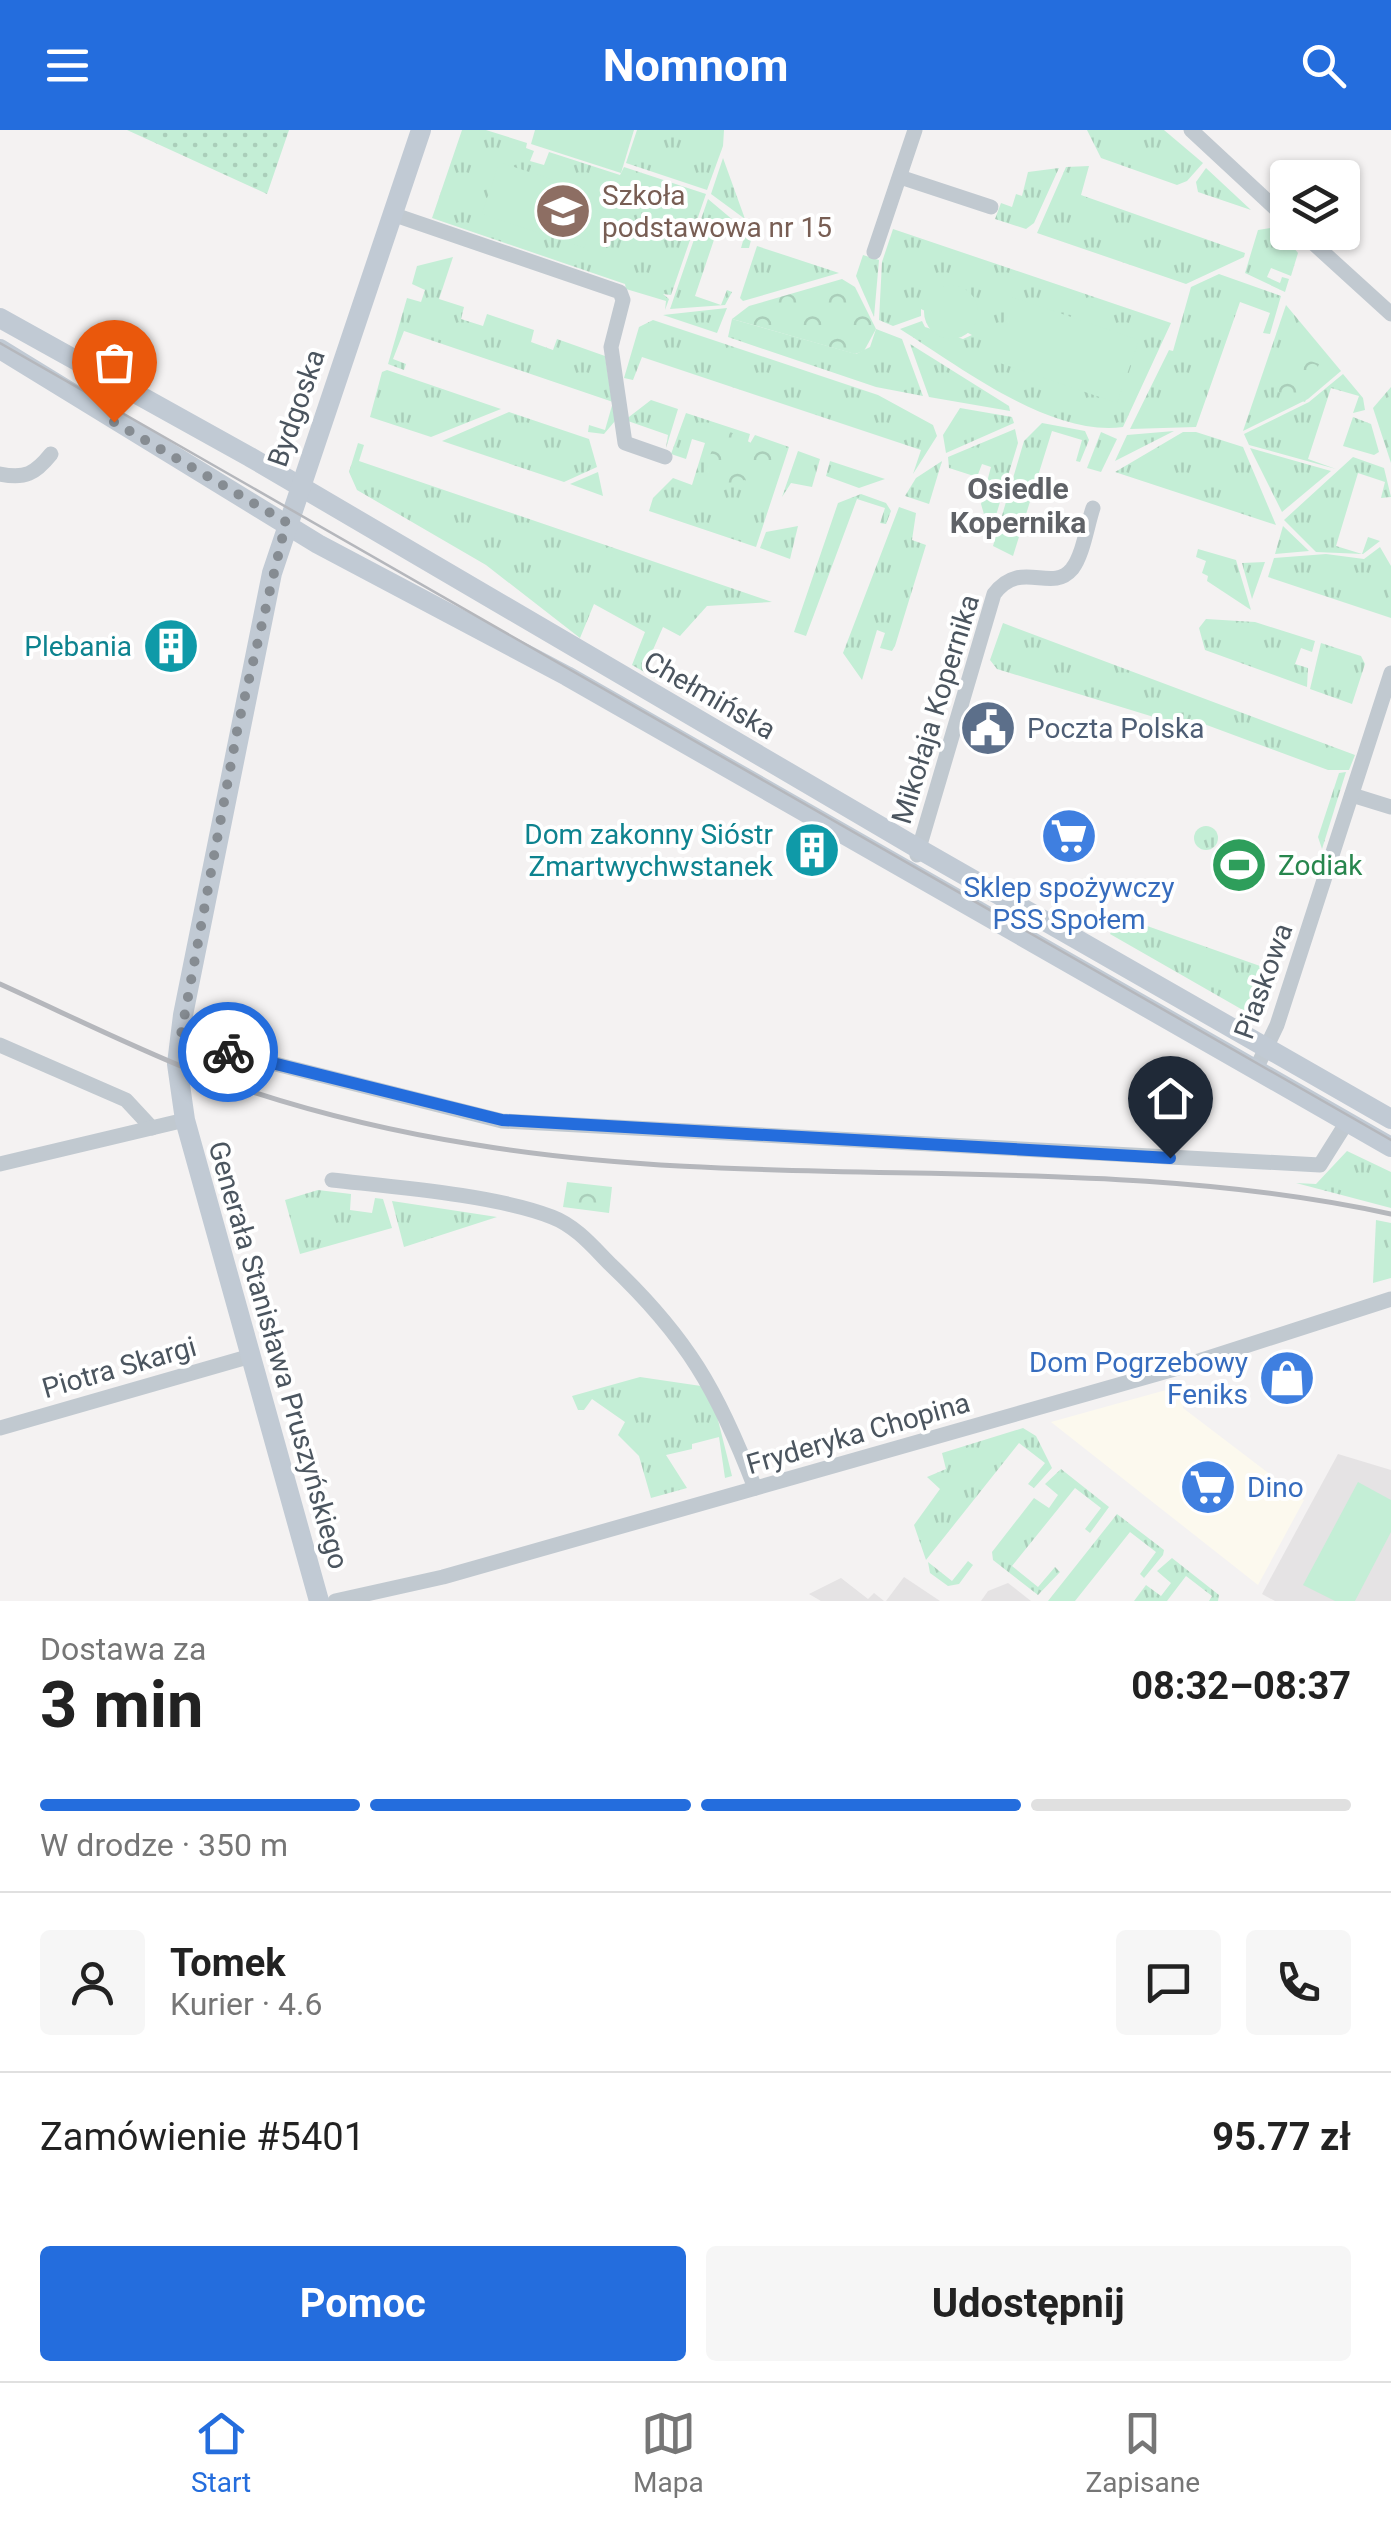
<!DOCTYPE html>
<html lang="pl">
<head>
<meta charset="utf-8">
<style>
  body { margin:0; font-family:Roboto,sans-serif; background:#f6f6f6; color:#222; height:100vh; display:flex; flex-direction:column; font-size:38px; white-space:nowrap }
  * { box-sizing:border-box; margin:0 }
  p { font-size:32px; color:#767676 }
  .icon { flex:none; width:55px; height:55px; fill:none; stroke:currentColor; stroke-width:2; stroke-linecap:round; stroke-linejoin:round }
  .map { position:relative; height:1471px; overflow:hidden }
  .side { display:flex; flex-direction:column; background:#fff; flex:1 }
  .side>* { flex:none }
  .fabs { position:absolute; left:1270px; top:30px; display:grid; gap:20px }
  .fabs a { display:grid; place-items:center; width:90px; height:90px; border-radius:10px; background:#fff; box-shadow:0 2px 8px #0004; font-size:50px }
  .pin { position:absolute; display:grid; place-items:center; width:85px; height:85px; color:#fff; margin:-102px -42px; border-radius:50% 50% 50% 0; rotate:-45deg; box-shadow:0 0 10px #0007 }
  .pin .icon { rotate:45deg }
  .courier { position:absolute; display:grid; place-items:center; width:100px; height:100px; margin:-50px; border:8px solid #246ddd; border-radius:50%; background:#fff; color:#222; box-shadow:0 2px 12px #0007 }
  .summary em { font-style:normal; font-weight:700 }
  .summary div { display:flex; flex-direction:column-reverse }
  .summary { display:flex; align-items:center; justify-content:space-between; height:170px; padding:0 40px }
  h1 { font-size:65px; font-weight:700; line-height:75px }
  .bar { display:grid; grid-template-columns:repeat(4,1fr); gap:15px 10px; align-content:center; height:120px; padding:0 40px }
  .bar i { height:12px; border-radius:8px; background:#e0e0e0 }
  .bar .current { background:#246ddd }
  .bar p { grid-column:span 4 }
  .line { display:flex; align-items:center; gap:25px; padding:0 40px; border-top:2px solid #e0e0e0 }
  .line div { flex:1 }
  .round { display:grid; place-items:center; flex:none; width:105px; height:105px; border-radius:10px; background:#f6f6f6 }
  .primary-button { display:flex; gap:20px; margin-top:auto; padding:20px 40px }
  .primary-button a { flex:1; height:115px; border-radius:10px; background:#246ddd; color:#fff; font-size:40px; font-weight:700; line-height:115px; text-align:center }
  .primary-button a+a { background:#f6f6f6; color:#222 }
  header { display:flex; justify-content:space-between; align-items:center; height:130px; padding:0 40px; background:#246ddd; color:#fff; font-size:45px; font-weight:700 }
  .tabs { display:flex; justify-content:space-around; align-items:center; height:140px; border-top:2px solid #e0e0e0; background:#fff; font-size:28px; color:#767676 }
  .tabs a { display:grid; justify-items:center; gap:5px }
  .tabs .current { color:#246ddd }
  .map>svg:first-child { display:block }
  .commercial { fill:#fcf9ee }
  .education { fill:#e5e3e4 }
  .grass { fill:url(#grass-tufts) }
  .park { fill:url(#park-crowns) }
  .garden { fill:url(#garden-dots) }
  .pitch { fill:#c4eed6 }
  .lines { fill:none; stroke-linecap:round; stroke-linejoin:round }
  .street { stroke:#c1c9d0; stroke-width:15 }
  .secondary { stroke:#c1cad4; stroke-width:20 }
  .tram { stroke:#b5b7bc; stroke-width:2.5 }
  .rail { stroke:#b5b7bc; stroke-width:5 }
  .done { stroke:#868c92; stroke-width:10; stroke-dasharray:0 18 }
  .route { stroke:#246ddd; stroke-width:12 }
  .labels { text-anchor:middle; stroke-width:8; stroke-linejoin:round; paint-order:stroke }
  .education-label { font-size:28px; fill:#785e54; stroke:#fff; text-anchor:start }
  .street-label { font-size:28px; fill:#4b555f; stroke:#fff }
  .culture-label { font-size:28px; fill:#0d838f; stroke:#fff; text-anchor:end }
  .service-label { font-size:28px; fill:#4e5e75; stroke:#fff; text-anchor:start }
  .leisure-label { font-size:28px; fill:#27864d; stroke:#fff; text-anchor:start }
  .shop-label { font-size:28px; fill:#366cbe; stroke:#fff }
  .neighbourhood-label { font-size:30px; font-weight:bold; fill:#5f6267; stroke:#fff }
</style>
</head>
<body>
<header><svg class="icon" aria-label="menu" viewBox="0 0 24 24"><path d="M4 6h16M4 12h16M4 18h16"/></svg>Nomnom<svg class="icon" aria-label="search" viewBox="0 0 24 24"><circle cx="10" cy="10" r="6"/><path d="M15 15l6 6"/></svg></header>
<div class="map">
<svg width="1391" height="1471" viewBox="0 0 1391 1471">
  <defs>
    <pattern id="grass-tufts" width="24" height="20" patternUnits="userSpaceOnUse" patternTransform="scale(2.5)"><rect width="24" height="20" fill="#c4eed6"/><path d="M3 7l-1-3M5 7V3M7 7l1-3M15 17l-1-3M17 17v-4M19 17l1-3" fill="none" stroke="#aaceba"/></pattern>
    <pattern id="park-crowns" width="20" height="18" patternUnits="userSpaceOnUse" patternTransform="scale(2.5)"><rect width="20" height="18" fill="#c4eed6"/><path d="M2 6a3 3 0 1 1 6 0M12 15a3 3 0 1 1 6 0" fill="none" stroke="#aaceba"/></pattern>
    <pattern id="garden-dots" width="8" height="8" patternUnits="userSpaceOnUse" patternTransform="scale(2.5)"><rect width="8" height="8" fill="#c4eed6"/><path d="M2 2h.1M6 6h.1" fill="none" stroke="#aaceba" stroke-width="1.8" stroke-linecap="round"/></pattern>
  </defs>
  <rect width="100%" height="100%" fill="#f4f2f2"/>
  <path class="commercial" d="M1184 1255 1183 1278 1304 1370 1258 1455 1051 1292Z"/>
  <g class="education">
    <path d="M1338 1324 1391 1340V1471H1275L1262 1464Z"/>
    <path d="M904 1447 940 1471H886Z"/>
    <path d="M841 1448 868 1469 874 1463 884 1471H821L809 1464Z"/>
    <path d="M1008 1453 1031 1471H981L988 1461Z"/>
  </g>
  <g class="grass">
    <path d="M462 0H486L527 13 526 18 534 21 530 31 544 35 549 22 620 45 624 37 706 64 671 165 663 164 669 169 665 180 666 171 626 159 625 154 432 88Z"/>
    <path d="M637 0H724L723 16 707 60 626 33Z"/>
    <path d="M1087 0H1164L1203 33 1187 51 1177 55 1101 28Z"/>
    <path d="M723 28 745 89 711 64Z"/>
    <path d="M1089 36 1081 65 1245 123 1244 127 1186 154 1037 103 1066 37Z"/>
    <path d="M1059 38 1034 93 1026 99 995 89 1001 73 1012 77 1016 64 1022 66 1028 42Z"/>
    <path d="M1206 38 1251 80 1198 62 1196 52Z"/>
    <path d="M708 69 752 106 749 118H741L745 104 719 95 695 166 721 175 727 160 732 162 725 175 670 179Z"/>
    <path d="M1277 97 1298 123 1291 146 1271 138 1267 147 1280 153 1282 147 1289 149 1285 162 1245 143 1258 100Z"/>
    <path d="M893 99 1171 193 1123 297C1050 307 959 236 900 199L922 191 925 197 963 209 972 205 921 179V186L893 196 879 190 882 132Z"/>
    <path d="M757 116 839 143 743 171 740 168Z"/>
    <path d="M863 125 879 130 874 187 856 146Z"/>
    <path d="M453 127 439 169 464 177 461 189 483 196 487 184 534 200 531 212 553 220 557 209 605 226 615 291 604 304 588 302 589 295 605 300 613 272 404 201 393 229 406 234 404 240 388 234 407 168 421 172 425 160 412 154 417 136Z"/>
    <path d="M1219 144 1281 166 1270 204 1263 203 1270 183 1240 172 1196 297 1130 299 1169 220 1173 221 1191 157Z"/>
    <path d="M1286 175 1341 241 1308 269 1243 301Z"/>
    <path d="M727 178 717 203 663 185Z"/>
    <path d="M732 189 856 224 870 217 876 199 902 209 923 266 876 257 728 207Z"/>
    <path d="M653 190 878 265 933 295 937 306 913 344 921 320 642 227 633 250 624 248 639 197Z"/>
    <path d="M910 214 1009 276 1010 281 929 267Z"/>
    <path d="M387 240 501 279 431 307 370 287 382 242Z"/>
    <path d="M1343 244 1363 268 1365 280 1353 283 1359 266 1331 258 1308 329 1336 339 1249 315 1244 304 1309 272Z"/>
    <path d="M1391 257V333L1373 278Z"/>
    <path d="M651 270 678 279 666 318 668 305 625 290Z"/>
    <path d="M960 278 1012 287 1014 293 946 323 943 305Z"/>
    <path d="M509 282 589 309 597 337 564 352 442 311Z"/>
    <path d="M686 283 750 304 745 322 755 305 789 317 756 417 649 381 653 368 673 348 692 355 705 313 692 309 686 329 671 324Z"/>
    <path d="M1353 287 1371 294 1379 322 1374 325 1343 316Z"/>
    <path d="M1042 293 1085 301 1089 310 1080 332 1076 331 1082 310 1052 301 1013 426 993 416 1024 311Z"/>
    <path d="M1015 299 1018 313 990 405 981 374 991 337 982 334 977 347 949 338 948 327Z"/>
    <path d="M1174 301 1115 331 1127 305Z"/>
    <path d="M1101 302 1117 309 1101 342 1087 338Z"/>
    <path d="M1183 302H1196L1243 317 1276 395 1115 342Z"/>
    <path d="M358 313 364 315 359 331 772 472 707 476 680 506 663 497 645 538 662 547V552L632 535 645 502 594 474 580 508 486 435 357 360 349 342Z"/>
    <path d="M1250 318 1331 341 1282 382Z"/>
    <path d="M798 321 820 329 812 357 791 353 782 367Z"/>
    <path d="M1353 327 1384 338 1391 367 1381 368 1385 352 1358 343 1336 416 1362 424 1368 407 1380 411 1363 424 1316 422 1284 390Z"/>
    <path d="M830 331 885 349 859 358 826 346Z"/>
    <path d="M942 331 929 374 905 366 916 348Z"/>
    <path d="M598 342 603 366 570 354Z"/>
    <path d="M861 364 886 373 891 381 886 394 880 393 885 378 857 369 806 506 794 502 838 373Z"/>
    <path d="M899 377 916 383 912 410 926 415 895 516 892 521 880 518 885 503 877 500 862 550 843 523Z"/>
    <path d="M798 396 790 429 760 418 766 402Z"/>
    <path d="M1283 396 1309 421 1275 424Z"/>
    <path d="M1380 417 1391 436V488L1268 447 1274 428 1326 424 1364 429Z"/>
    <path d="M1198 419 1236 430 1251 480 1207 451 1208 446 1202 443 1206 431 1196 427Z"/>
    <path d="M1265 432 1252 469 1242 433Z"/>
    <path d="M1206 489 1255 492 1315 511 1312 522 1301 518 1295 534 1308 538 1307 557 1205 520 1199 498Z"/>
    <path d="M1003 493 1355 625 1349 640H1328L1204 594 1157 588 997 539 990 530Z"/>
    <path d="M1321 513 1361 526 1365 534 1352 574 1310 559Z"/>
    <path d="M1346 642 1322 719 1318 707 1339 643Z"/>
    <circle cx="1206" cy="708" r="12"/>
    <path d="M1119 786 1274 841 1271 850 1262 847 1258 860 1270 865 1265 883 1255 887 1110 804Z"/>
    <path d="M1347 1021 1391 1042V1078L1296 1053 1316 1054Z"/>
    <path d="M318 1060 351 1064 350 1080 372 1083 375 1068 383 1069 392 1098 300 1124 285 1070Z"/>
    <path d="M392 1071 497 1087 404 1117Z"/>
    <path d="M1376 1090 1391 1093V1148L1373 1153Z"/>
    <path d="M640 1247 701 1256 717 1286 732 1346 725 1348 719 1307 692 1314V1319L666 1325 687 1358 651 1368 639 1326 618 1305 625 1292 592 1269 584 1280H578L572 1266Z"/>
    <path d="M1023 1298 1036 1306 1052 1338 1034 1358 1028 1354 1045 1333 1019 1313 926 1430 914 1395 940 1359 927 1347 946 1339 942 1323Z"/>
    <path d="M1061 1339 1109 1377 1090 1403 1085 1399 1101 1378 1075 1358 1012 1436 1038 1457 1055 1437 1060 1442 1038 1465 993 1430 992 1422 1034 1368 1049 1378 1058 1365 1045 1354Z"/>
    <path d="M1117 1384 1164 1420 1163 1425 1144 1448 1140 1444 1156 1422 1130 1402 1075 1471H1048Z"/>
    <path d="M1172 1428 1219 1465 1218 1471H1209L1212 1466 1186 1446 1167 1471H1134L1146 1455 1161 1466 1171 1453 1157 1441Z"/>
    <path d="M968 1431 973 1435 959 1454 948 1456 930 1443 928 1432 952 1451Z"/>
  </g>
  <g class="park">
    <path d="M842 149 855 157 876 199 864 221 855 224 732 189 749 176Z"/>
    <path d="M1288 223 1319 234 1305 272 1275 261Z"/>
    <path d="M720 298C744 306 756 319 780 327L769 357 744 350 696 364Z"/>
    <path d="M567 1052 612 1057 609 1083 563 1077Z"/>
  </g>
  <path class="garden" d="M127 0H289L267 64Z"/>
  <g class="pitch">
    <path d="M535 0H634L621 43 531 14Z"/>
    <path d="M499 32 602 66 584 118 482 84Z"/>
    <circle cx="951" cy="182" r="27"/>
    <path d="M1012 167 1139 210 1117 273 991 230Z"/>
    <path d="M1358 1352 1391 1370V1402L1355 1471H1335L1303 1455Z"/>
  </g>
  <g class="lines">
    <g class="street">
      <path d="M1191 0 1288 90"/>
      <path d="M900 47 991 77"/>
      <path d="M392 84 620 162 623 170 611 217 625 313 665 327"/>
      <path d="M1301 102 1391 184"/>
      <path d="M874 122 915 0"/>
      <path d="M0 344C25 349 35 344 51 324"/>
      <path d="M1352 665 1391 677"/>
      <path d="M917 725 994 464C1021 428 1051 464 1072 439 1083 425 1087 396 1093 378"/>
      <path d="M180 910 502 991 1320 1035 1347 992"/>
      <path d="M0 915 126 970 152 998"/>
      <path d="M1256 939 1277 895 1391 543"/>
      <path d="M0 1034 185 990"/>
      <path d="M332 1050C394 1057 496 1065 552 1087 576 1096 594 1118 611 1135 687 1207 718 1261 755 1358"/>
      <path d="M0 1298 251 1226"/>
      <path d="M335 1471 443 1447 1171 1240 1391 1169"/>
    </g>
    <g class="secondary">
      <path d="M0 188 250 327 919 719 1391 989"/>
      <path d="M0 219 318 414 567 546 1391 1017"/>
      <path d="M319 1471 185 990 177 934 183 885 272 443 421 0"/>
    </g>
    <path class="tram" d="M0 213 1391 1010"/>
    <path class="rail" d="M0 854C64 883 128 915 193 941 283 975 377 999 471 1014 775 1065 1089 1018 1391 1084"/>
  </g>
  <g class="lines">
    <path class="done" d="M114 292 286 392 238 596 180 910 228 922"/>
    <path class="route" d="M228 922 502 990 1170 1028"/>
  </g>
  <defs>
    <g id="school-disc" transform="scale(2.875)"><circle r="9.5" fill="#8d6e63" stroke="#fff"/><path d="M0-5L7-2L0 1L-7-2ZM-4 1L0 2.5L4 1V4Q0 6-4 4Z" fill="#fff"/></g>
    <g id="building-disc" transform="scale(2.875)"><circle r="9.5" fill="#0f9aa8" stroke="#fff"/><path d="M-4-6H4V6H1V3H-1V6H-4ZM-2.5-4.3h1.7v1.8h-1.7ZM.8-4.3h1.7v1.8H.8ZM-2.5-1h1.7V.8h-1.7ZM.8-1h1.7V.8H.8Z" fill="#fff"/></g>
    <g id="civic-disc" transform="scale(2.875)"><circle r="9.5" fill="#5c6f8a" stroke="#fff"/><path d="M-.6-6.5H3V-4.5H.6V-3L4-1V1h2V6H-6V1h2V-1L-.6-3ZM-1.2 2.5V6h2.4V2.5Z" fill="#fff"/></g>
    <g id="supermarket-disc" transform="scale(2.875)"><circle r="9.5" fill="#3f7fe0" stroke="#fff"/><path d="M-6-5.5h2.5l.6 2H6L4.5 2H-2.5L-4.4-4H-6ZM-1.5 3.2a1.3 1.3 0 1 0 .1 0ZM3 3.2a1.3 1.3 0 1 0 .1 0Z" fill="#fff"/></g>
    <g id="stadium-disc" transform="scale(2.875)"><circle r="9.5" fill="#2e9e5b" stroke="#fff"/><path d="M0-5a6.5 5 0 1 0 0 10a6.5 5 0 1 0 0-10ZM-3.5-1.8h7v3.6h-7Z" fill="#fff"/></g>
    <g id="shop-disc" transform="scale(2.875)"><circle r="9.5" fill="#3f7fe0" stroke="#fff"/><path d="M-5-2.5h2.3a2.7 3.5 0 0 1 5.4 0H5L5.5 6h-11ZM-1.5-2.5h3a1.5 2.3 0 0 0-3 0Z" fill="#fff"/></g>
  </defs>
  <g fill-rule="evenodd">
    <use href="#school-disc" x="563" y="81"/>
    <use href="#building-disc" x="171" y="516"/>
    <use href="#civic-disc" x="988" y="598"/>
    <use href="#supermarket-disc" x="1069" y="706"/>
    <use href="#building-disc" x="812" y="720"/>
    <use href="#stadium-disc" x="1239" y="735"/>
    <use href="#shop-disc" x="1287" y="1248"/>
    <use href="#supermarket-disc" x="1208" y="1357"/>
  </g>
  <g class="labels">
    <g class="education-label">
      <text x="602" y="75">Szkoła<tspan x="602" dy="32">podstawowa nr 15</tspan></text>
    </g>
    <g class="street-label">
      <text transform="translate(296 278) rotate(-71)" y="10">Bydgoska</text>
      <text transform="translate(710 565) rotate(30)" y="10">Chełmińska</text>
      <text transform="translate(935 579) rotate(-73)" y="10">Mikołaja Kopernika</text>
      <text transform="translate(1263 851) rotate(-70)" y="10">Piaskowa</text>
      <text transform="translate(279 1225) rotate(74)" y="10">Generała Stanisława Pruszyńskiego</text>
      <text transform="translate(119 1237) rotate(-16)" y="10">Piotra Skargi</text>
      <text transform="translate(858 1303) rotate(-16)" y="10">Fryderyka Chopina</text>
    </g>
    <g class="culture-label">
      <text x="132" y="526">Plebania</text>
      <text x="773" y="714">Dom zakonny Sióstr<tspan x="773" dy="32">Zmartwychwstanek</tspan></text>
    </g>
    <g class="service-label">
      <text x="1027" y="608">Poczta Polska</text>
    </g>
    <g class="leisure-label">
      <text x="1278" y="745">Zodiak</text>
    </g>
    <g class="shop-label">
      <text x="1069" y="767">Sklep spożywczy<tspan x="1069" dy="32">PSS Społem</tspan></text>
      <text x="1248" y="1242" text-anchor="end">Dom Pogrzebowy<tspan x="1248" dy="32">Feniks</tspan></text>
      <text x="1247" y="1367" text-anchor="start">Dino</text>
    </g>
    <g class="neighbourhood-label">
      <text x="1018" y="369">Osiedle<tspan x="1018" dy="34">Kopernika</tspan></text>
    </g>
  </g>
</svg>
<div class="fabs">
<a><svg class="icon" aria-label="layers" viewBox="0 0 24 24"><path d="M12 4l9 5-9 5-9-5zM3 14l9 5 9-5"/></svg></a>
</div>
<div class="pin" style="left:114px;top:292px;background:#ea580c"><svg class="icon" aria-label="bag" viewBox="0 0 24 24"><path d="M5 8h14l-1 12H6zM9 8a3 3 0 0 1 6 0"/></svg></div>
<div class="pin" style="left:1170px;top:1028px;background:#1f2937"><svg class="icon" aria-label="home" viewBox="0 0 24 24"><path d="M3 11l9-7 9 7M6 9v11h12V9"/></svg></div>
<div class="courier" style="left:228px;top:922px"><svg class="icon" aria-label="bike" viewBox="0 0 24 24"><circle cx="6" cy="16" r="4"/><circle cx="18" cy="16" r="4"/><path d="M6 16l4-8h5l3 8M10 8l3 8H6M13 5h3"/></svg></div>
</div>
<section class="side">
<div class="summary"><div><h1>3 min</h1><p>Dostawa za</p></div><em>08:32–08:37</em></div>
<div class="bar"><i class="current"></i><i class="current"></i><i class="current"></i><i></i><p>W drodze · 350 m</p></div>
<div class="line" style="height:180px"><a class="round"><svg class="icon" aria-label="person" viewBox="0 0 24 24"><circle cx="12" cy="8" r="4"/><path d="M4 21q1-7 8-7t8 7"/></svg></a><div><b>Tomek</b><p>Kurier · 4.6</p></div><a class="round"><svg class="icon" aria-label="chat" viewBox="0 0 24 24"><path d="M4 5h16v11H9l-5 4z"/></svg></a><a class="round"><svg class="icon" aria-label="phone" viewBox="0 0 24 24"><path d="M5 4h4l2 5-3 2q2 4 5 5l2-3 5 2v4C11 20 4 13 5 4z"/></svg></a></div>
<div class="line" style="height:130px"><div>Zamówienie #5401</div><b>95.77 zł</b></div>
<div class="primary-button"><a>Pomoc</a><a>Udostępnij</a></div>
</section>
<nav class="tabs">
<a class="current"><svg class="icon" aria-label="home" viewBox="0 0 24 24"><path d="M3 11l9-7 9 7M6 9v11h12V9"/></svg>Start</a>
<a><svg class="icon" aria-label="map" viewBox="0 0 24 24"><path d="M3 6l6-2 6 2 6-2v14l-6 2-6-2-6 2zM9 4v14M15 6v14"/></svg>Mapa</a>
<a><svg class="icon" aria-label="saved" viewBox="0 0 24 24"><path d="M7 4h10v16l-5-4-5 4z"/></svg>Zapisane</a>
</nav>
</body>
</html>
